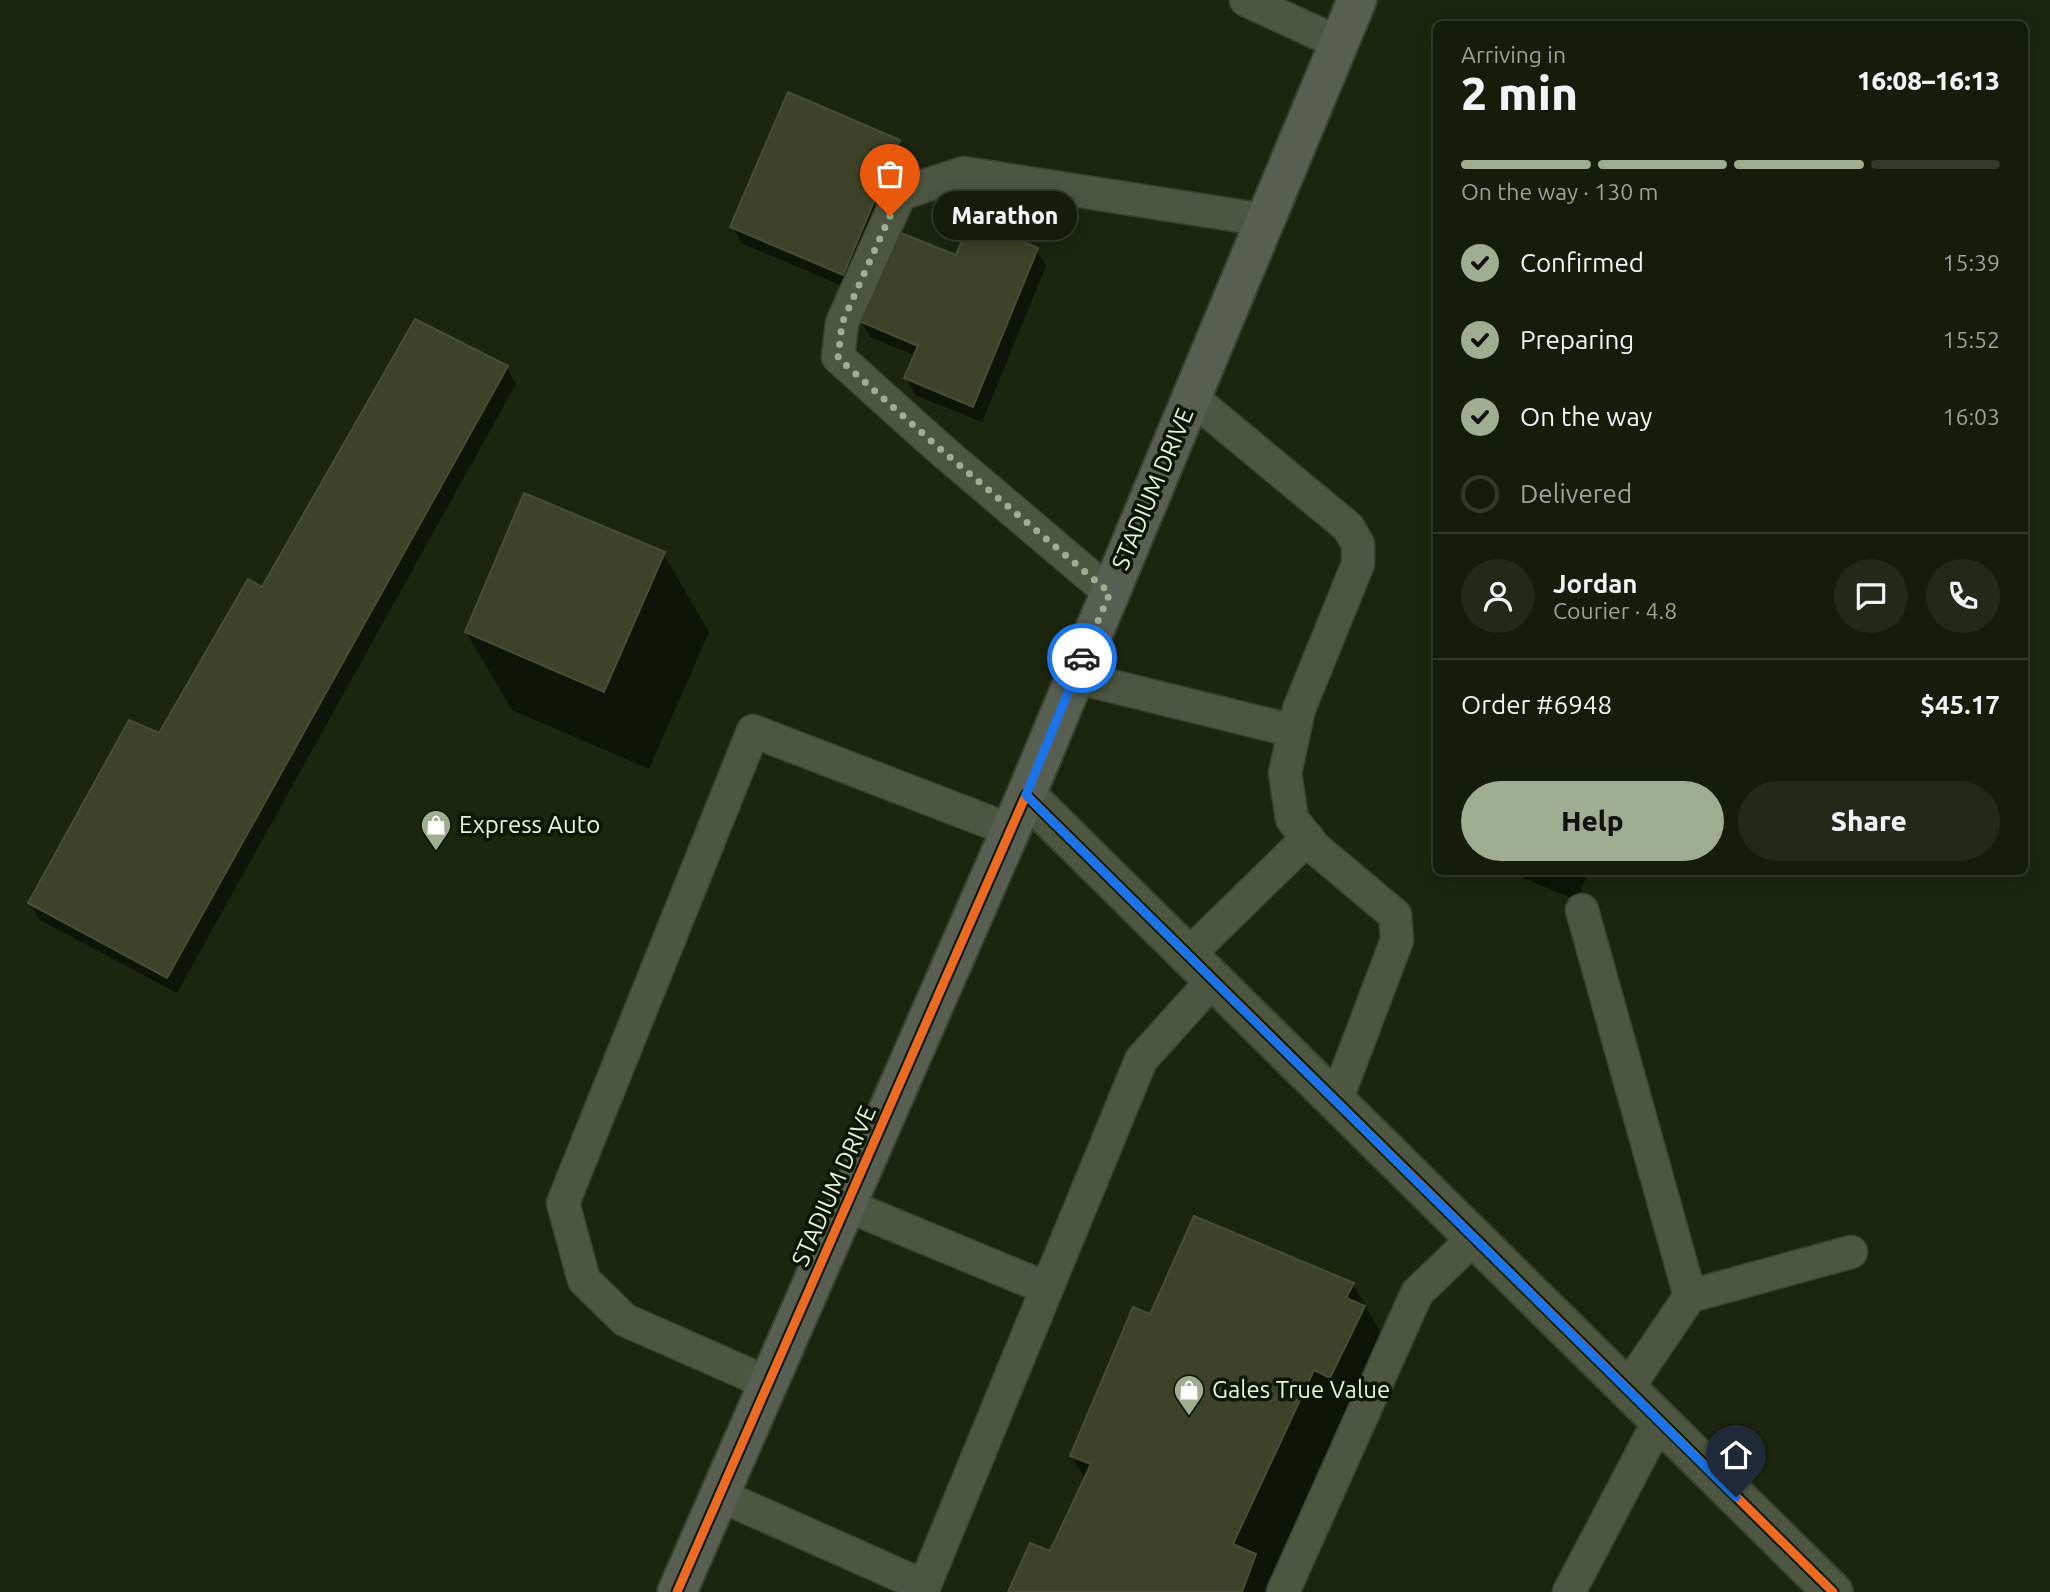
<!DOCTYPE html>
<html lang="en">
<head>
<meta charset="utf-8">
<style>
  body { margin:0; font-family:Ubuntu,sans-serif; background:#222918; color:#f1f3f6; height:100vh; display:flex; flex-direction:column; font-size:26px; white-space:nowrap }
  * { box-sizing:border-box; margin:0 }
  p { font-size:23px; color:#9da19c }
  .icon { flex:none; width:38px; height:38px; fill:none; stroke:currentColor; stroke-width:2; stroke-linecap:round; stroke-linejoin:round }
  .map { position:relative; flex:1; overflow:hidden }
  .drawer { position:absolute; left:1433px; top:21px; width:595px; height:854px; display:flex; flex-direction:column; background:#151c0a; border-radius:10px; box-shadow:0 4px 18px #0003,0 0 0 2px #343a2b }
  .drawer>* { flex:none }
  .pin { position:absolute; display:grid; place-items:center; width:60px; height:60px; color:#fff; margin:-72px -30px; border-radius:50% 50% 50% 0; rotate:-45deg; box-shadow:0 0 7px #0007 }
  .pin .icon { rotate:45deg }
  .courier { position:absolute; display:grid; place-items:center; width:70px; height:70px; margin:-35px; border:5px solid #1a73e8; border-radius:50%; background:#fff; color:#222; box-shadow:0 2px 9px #0007 }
  .bubble { position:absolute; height:49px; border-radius:24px; background:#151c0a; box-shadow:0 4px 18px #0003,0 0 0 2px #343a2b; font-size:23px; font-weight:800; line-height:49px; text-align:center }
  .overview em { font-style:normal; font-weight:800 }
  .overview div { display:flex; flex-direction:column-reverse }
  .overview { display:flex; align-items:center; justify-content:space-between; height:119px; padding:0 28px }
  h1 { font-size:46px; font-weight:800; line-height:52px }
  .bar { display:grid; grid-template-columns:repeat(4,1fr); gap:10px 7px; align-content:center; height:84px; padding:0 28px }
  .bar i { height:9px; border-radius:5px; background:#343a2b }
  .bar .selected { background:#9fad91 }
  .bar p { grid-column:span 4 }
  .line { display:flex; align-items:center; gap:18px; padding:0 28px; border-top:2px solid #343a2b }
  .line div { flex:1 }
  .round { display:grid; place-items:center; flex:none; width:74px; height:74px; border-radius:37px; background:#222918 }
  ol { padding:0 28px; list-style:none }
  li { display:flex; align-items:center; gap:21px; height:77px }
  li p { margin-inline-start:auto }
  li .icon { padding:7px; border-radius:50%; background:#9fad91; color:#111; stroke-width:4 }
  li:last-child { color:#9da19c }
  li i { width:38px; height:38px; border:4px solid #343a2b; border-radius:50% }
  .action { display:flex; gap:14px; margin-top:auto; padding:14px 28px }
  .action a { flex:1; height:80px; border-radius:42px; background:#9fad91; color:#111; font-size:28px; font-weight:800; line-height:80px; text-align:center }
  .action a+a { background:#222918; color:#f1f3f6 }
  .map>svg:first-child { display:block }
  .shadow { fill:#0007 }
  .building { fill:#3d4228; stroke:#484e35; stroke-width:2 }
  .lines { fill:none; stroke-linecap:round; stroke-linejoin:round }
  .lane-casing { stroke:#39422f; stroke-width:35 }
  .street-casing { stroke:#39422f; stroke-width:42 }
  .primary-casing { stroke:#39422f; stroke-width:42 }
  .lane { stroke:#4c5641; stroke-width:32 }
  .street { stroke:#4c5641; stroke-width:38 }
  .primary { stroke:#595e53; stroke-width:38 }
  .cycleway-casing { stroke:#0b1702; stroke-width:13 }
  .cycleway { stroke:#ed6a23; stroke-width:9 }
  .done { stroke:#9fad91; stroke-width:7; stroke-dasharray:0 12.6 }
  .route { stroke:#1a73e8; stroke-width:9 }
  .labels { text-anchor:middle; stroke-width:7; stroke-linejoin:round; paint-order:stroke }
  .street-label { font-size:24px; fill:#e5f6d7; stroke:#0b1702 }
  .poi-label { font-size:24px; fill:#e5f6d7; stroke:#0b1702; text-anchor:start }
</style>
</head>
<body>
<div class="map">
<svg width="2050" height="1592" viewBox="0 0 2050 1592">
  <rect width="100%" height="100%" fill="#1c260e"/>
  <g class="shadow">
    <path d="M899 141 908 158 852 290 741 243 732 226Z"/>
    <path d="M1036 250 1046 266 982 422 915 395 906 378 915 356 870 337 861 321 957 257Z"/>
    <path d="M506 367 516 384 177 993 40 920 30 903 160 735 262 589Z"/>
    <path d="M663 553 709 632 649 769 512 710 466 632Z"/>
    <path d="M1509 872H1589L1576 900Z"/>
    <path d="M1353 1284 1387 1344 1276 1592H1010L1050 1554 1085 1479 1072 1456 1151 1317Z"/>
  </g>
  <g class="building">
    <path d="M788 92 900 140 843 275 730 227Z"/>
    <path d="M970 220 1038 248 973 407 904 378 918 346 859 321 896 231 956 255Z"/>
    <path d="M415 319 508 366 167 978 28 903 129 720 159 733 248 579 262 587Z"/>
    <path d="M524 493 665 552 604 692 465 632Z"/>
    <path d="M1194 1216 1354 1283 1346 1298 1365 1306 1330 1378 1314 1370 1233 1544 1256 1554 1242 1592H1008L1030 1543 1050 1551 1091 1464 1070 1456 1133 1307 1150 1314Z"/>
  </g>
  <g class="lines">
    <g class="lane-casing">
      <g id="lane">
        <path d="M1246 0 1339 43"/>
        <path d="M1191 397 1348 527 1358 544V564L1299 709 1285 773 1292 819 1314 847 1395 915 1397 940 1336 1101"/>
        <path d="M1110 593 938 447 838 357 842 323 900 194 964 173 1265 220"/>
        <path d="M1075 677 1294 731"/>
        <path d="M1582 910 1690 1296"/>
        <path d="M1188 955 1308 838"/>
        <path d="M846 1205 1046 1288"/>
        <path d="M768 1383 625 1320 584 1280 563 1203 753 731 1010 830"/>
        <path d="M1627 1389 1690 1296 1851 1252"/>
        <path d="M719 1495 924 1586"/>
        <path d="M922 1592 1141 1060 1213 980"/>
        <path d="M1283 1592 1417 1293 1474 1238"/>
        <path d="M1569 1592 1659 1421"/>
      </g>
    </g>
    <g class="street-casing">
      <path id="street" d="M1026 795 1833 1592"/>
    </g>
    <g class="primary-casing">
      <path id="primary" d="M677 1592 1026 795 1357 0"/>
    </g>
    <use href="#lane" class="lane"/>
    <use href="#street" class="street"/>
    <use href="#primary" class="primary"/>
    <g class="cycleway-casing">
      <path id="cycleway" d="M677 1592 1026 795 1833 1592"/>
    </g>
    <use href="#cycleway" class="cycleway"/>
  </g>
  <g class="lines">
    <path class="done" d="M890 216 842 323 838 358 938 447 1110 593 1082 658"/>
    <path class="route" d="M1082 658 1026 795 1736 1497"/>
  </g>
  <defs>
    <g id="shop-pin" transform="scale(1.575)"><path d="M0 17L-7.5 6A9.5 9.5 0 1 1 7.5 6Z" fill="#9fad91" stroke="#0b1702"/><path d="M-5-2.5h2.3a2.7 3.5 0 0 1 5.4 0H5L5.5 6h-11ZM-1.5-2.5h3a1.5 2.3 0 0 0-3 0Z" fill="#fff"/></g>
  </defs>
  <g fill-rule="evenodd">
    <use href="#shop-pin" x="436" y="825"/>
    <use href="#shop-pin" x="1189" y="1390"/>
  </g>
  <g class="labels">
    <g class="street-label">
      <text transform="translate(1153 489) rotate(-67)" y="8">STADIUM DRIVE</text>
      <text transform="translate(834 1186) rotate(-66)" y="8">STADIUM DRIVE</text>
    </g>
    <g class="poi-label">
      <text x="459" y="833">Express Auto</text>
      <text x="1212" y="1398">Gales True Value</text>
    </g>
  </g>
</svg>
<div class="pin" style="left:890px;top:216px;background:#ea580c"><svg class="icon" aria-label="bag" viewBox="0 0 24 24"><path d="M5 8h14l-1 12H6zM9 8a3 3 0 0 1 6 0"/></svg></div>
<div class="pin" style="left:1736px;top:1497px;background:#1f2937"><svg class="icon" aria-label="home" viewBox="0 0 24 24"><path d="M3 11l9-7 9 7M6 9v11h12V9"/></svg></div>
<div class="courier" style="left:1082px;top:658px"><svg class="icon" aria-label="car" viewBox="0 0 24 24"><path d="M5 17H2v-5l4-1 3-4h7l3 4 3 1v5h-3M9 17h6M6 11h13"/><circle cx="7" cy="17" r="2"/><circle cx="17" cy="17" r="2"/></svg></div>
<div class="bubble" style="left:933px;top:191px;width:144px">Marathon</div>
<section class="drawer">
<div class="overview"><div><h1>2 min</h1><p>Arriving in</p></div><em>16:08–16:13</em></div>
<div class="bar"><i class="selected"></i><i class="selected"></i><i class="selected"></i><i></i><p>On the way · 130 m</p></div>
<ol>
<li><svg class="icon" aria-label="check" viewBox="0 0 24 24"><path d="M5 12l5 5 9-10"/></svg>Confirmed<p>15:39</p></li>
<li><svg class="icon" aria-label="check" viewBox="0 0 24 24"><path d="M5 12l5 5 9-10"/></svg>Preparing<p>15:52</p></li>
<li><svg class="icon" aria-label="check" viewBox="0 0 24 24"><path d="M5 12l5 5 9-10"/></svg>On the way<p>16:03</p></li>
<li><i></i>Delivered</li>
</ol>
<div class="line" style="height:126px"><a class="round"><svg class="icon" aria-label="person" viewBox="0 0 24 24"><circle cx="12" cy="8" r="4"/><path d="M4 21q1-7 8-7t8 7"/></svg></a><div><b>Jordan</b><p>Courier · 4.8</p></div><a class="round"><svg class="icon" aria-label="chat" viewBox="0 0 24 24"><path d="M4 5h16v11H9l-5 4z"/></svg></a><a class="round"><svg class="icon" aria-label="phone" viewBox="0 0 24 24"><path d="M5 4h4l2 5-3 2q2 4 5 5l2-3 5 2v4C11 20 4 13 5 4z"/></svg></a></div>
<div class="line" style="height:91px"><div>Order #6948</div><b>$45.17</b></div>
<div class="action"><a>Help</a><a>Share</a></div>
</section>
</div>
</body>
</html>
